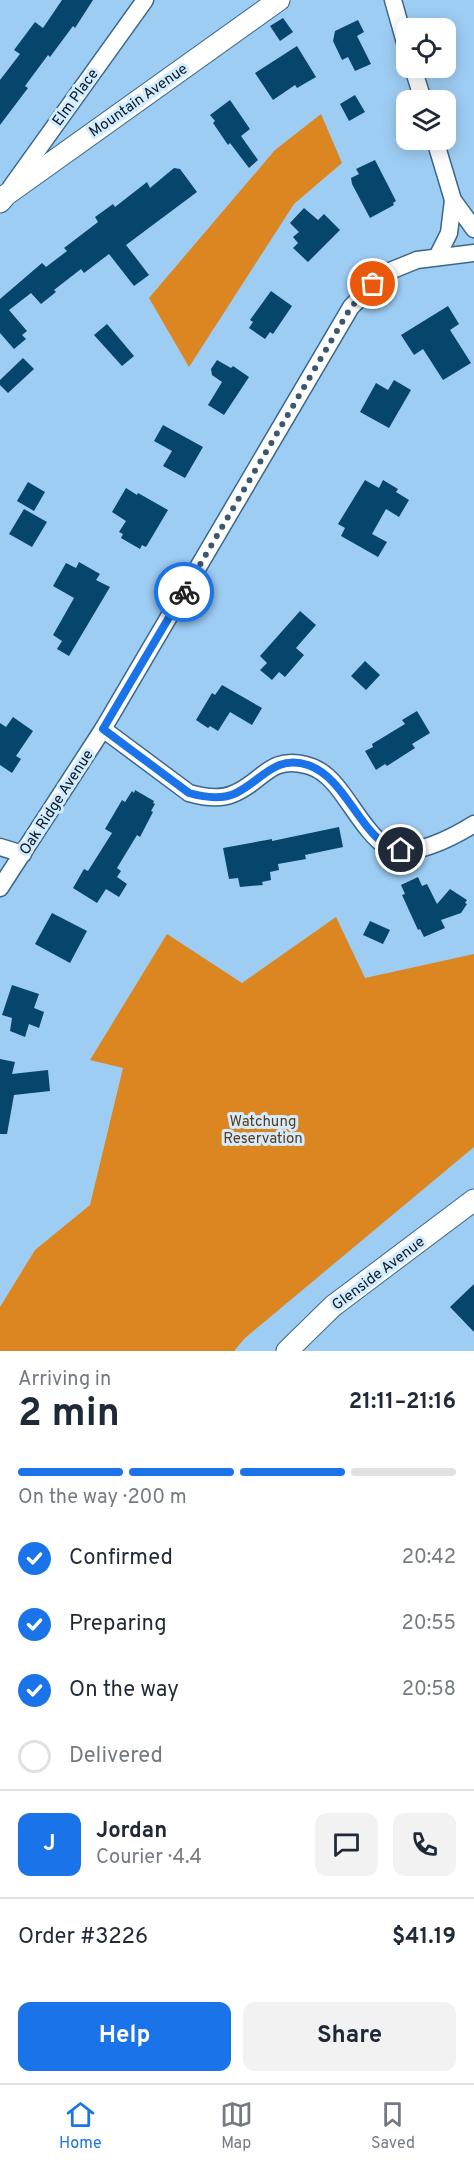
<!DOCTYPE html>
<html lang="en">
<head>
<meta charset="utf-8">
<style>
  body { margin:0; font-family:Overpass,sans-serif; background:#f2f2f3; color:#1f2937; height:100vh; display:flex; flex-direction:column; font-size:22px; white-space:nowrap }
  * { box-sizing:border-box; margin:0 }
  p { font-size:20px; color:#747a83 }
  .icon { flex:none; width:33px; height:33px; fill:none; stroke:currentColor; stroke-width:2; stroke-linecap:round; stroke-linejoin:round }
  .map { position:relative; height:1351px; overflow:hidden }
  .details { display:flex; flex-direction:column; background:#fff; flex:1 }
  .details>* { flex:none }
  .buttons { position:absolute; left:396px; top:18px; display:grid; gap:12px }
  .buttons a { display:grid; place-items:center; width:60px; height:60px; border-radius:12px; background:#fff; box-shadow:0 3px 15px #0003; font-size:30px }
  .pin { position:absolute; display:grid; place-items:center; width:51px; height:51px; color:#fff; margin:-26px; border:3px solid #fff; border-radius:50%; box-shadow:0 2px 6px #0007 }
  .courier { position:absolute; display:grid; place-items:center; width:60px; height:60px; margin:-30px; border:4px solid #1a73e8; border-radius:50%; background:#fff; color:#222; box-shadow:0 2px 8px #0007 }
  .overview em { font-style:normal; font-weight:700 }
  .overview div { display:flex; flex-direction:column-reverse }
  .overview { display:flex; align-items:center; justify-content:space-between; height:102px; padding:0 18px }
  h1 { font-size:39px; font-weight:700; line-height:45px }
  .bar { display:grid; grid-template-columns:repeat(4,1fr); gap:9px 6px; align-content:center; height:72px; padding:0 18px }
  .bar i { height:8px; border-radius:4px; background:#e0e1e3 }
  .bar .active { background:#1a73e8 }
  .bar p { grid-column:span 4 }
  .line { display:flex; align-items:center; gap:15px; padding:0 18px; border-top:2px solid #e0e1e3 }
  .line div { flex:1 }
  .round { display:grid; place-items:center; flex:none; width:63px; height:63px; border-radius:12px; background:#f2f2f3 }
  ol { padding:0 18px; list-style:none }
  li { display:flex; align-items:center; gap:18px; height:66px }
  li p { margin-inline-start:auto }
  li .icon { padding:6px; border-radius:50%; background:#1a73e8; color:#fff; stroke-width:4 }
  li:last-child { color:#747a83 }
  li i { width:33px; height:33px; border:3px solid #e0e1e3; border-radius:50% }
  .button { display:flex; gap:12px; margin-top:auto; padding:12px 18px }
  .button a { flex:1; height:69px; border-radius:12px; background:#1a73e8; color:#fff; font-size:24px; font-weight:700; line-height:69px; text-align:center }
  .button a+a { background:#f2f2f3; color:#1f2937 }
  .dock { display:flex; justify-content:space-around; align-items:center; height:84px; border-top:2px solid #e0e1e3; background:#fff; font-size:16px; color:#747a83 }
  .dock a { display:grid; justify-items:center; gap:3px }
  .dock .active { color:#1a73e8 }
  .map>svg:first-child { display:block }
  .green { fill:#db8621 }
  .building { fill:#06456c }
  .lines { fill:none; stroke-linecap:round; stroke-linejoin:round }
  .minor-casing { stroke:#3b678a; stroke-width:19 }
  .major-casing { stroke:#3b678a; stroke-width:23 }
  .minor { stroke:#fff; stroke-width:16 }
  .major { stroke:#fff; stroke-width:21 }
  .done { stroke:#3c586f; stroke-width:6; stroke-dasharray:0 10.8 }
  .route { stroke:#1a73e8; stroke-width:8 }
  .labels { text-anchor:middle; stroke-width:6; stroke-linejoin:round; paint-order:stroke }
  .street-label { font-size:15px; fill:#071927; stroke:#d3ebff }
  .park-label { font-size:15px; fill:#5e3b15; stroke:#d3ebff }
</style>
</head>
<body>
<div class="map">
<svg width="474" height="1351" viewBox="0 0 474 1351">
  <rect width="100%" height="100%" fill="#9ecdf4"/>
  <g class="green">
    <path d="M321 114 342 163 294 204 189 367 149 298 275 150Z"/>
    <path d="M336 917 365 978 474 954V1147L245 1338 234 1351H0V1307L35 1250 90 1205 123 1068 90 1060 167 934 242 983Z"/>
  </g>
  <g class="building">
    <path d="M62 0H93L75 28 73 26 50 57 48 55 25 86 28 88 0 125V80L20 54 14 50 35 22 43 28Z"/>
    <path d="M283 18 293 32 280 41 270 26Z"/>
    <path d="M358 20 364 32 357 36 371 64 355 71 348 57 342 60 333 41 335 31Z"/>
    <path d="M297 46 316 77 297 88 295 85 273 100 255 73Z"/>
    <path d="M355 95 365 112 349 121 340 104Z"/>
    <path d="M230 100 250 129 241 136 258 160 249 168 230 143 228 145 213 123 215 121 210 115Z"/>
    <path d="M375 160 396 201 393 203 394 205 370 218 352 184 351 178 359 174 356 169Z"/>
    <path d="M174 168 180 169 197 192 126 245 149 275 134 286 109 254 84 273 81 269 54 290 56 292 41 304 31 293 9 310 27 331 22 335 26 339 14 349 0 333V299L42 263 46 267 67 251 64 248 98 222 95 217 113 204 115 207 147 182 150 188Z"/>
    <path d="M304 208 318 220 324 214 340 230 308 262 293 248 298 243 293 237 299 232 290 223Z"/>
    <path d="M271 291 292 306 273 334 270 332 265 339 249 328 253 322 250 320Z"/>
    <path d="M448 306 459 324 450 330 471 363 443 380 423 349 414 355 401 335Z"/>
    <path d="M107 324 134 356 122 366 94 335Z"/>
    <path d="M23 358 34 369 8 393 0 385V380Z"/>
    <path d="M217 360 231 368 233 366 249 377 224 415 208 405 222 382 212 375 211 369Z"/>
    <path d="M394 380 411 390 389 428 360 412 376 383 388 390Z"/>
    <path d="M163 425 203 447 185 478 163 466 172 451 154 441Z"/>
    <path d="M365 480 379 488 383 480 398 489 396 492 409 500 399 517 386 509 372 534 387 542 378 557 341 536 345 528 338 524Z"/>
    <path d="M28 482 45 492 34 511 17 501Z"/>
    <path d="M126 488 137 495 138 493 168 510 146 547 142 545 140 549 121 538 123 534 119 532 126 521 112 512Z"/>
    <path d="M24 509 47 522 32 547 9 534Z"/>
    <path d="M79 562 100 574 96 580 110 587 69 656 57 649 62 641 53 635 74 598 53 586 66 563 76 568Z"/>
    <path d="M300 611 316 625 296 648 304 655 285 677 279 672 272 680 260 670 267 663 260 656Z"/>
    <path d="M365 661 380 675 366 690 351 676Z"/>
    <path d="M222 685 262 708 252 725 230 712 218 731 210 726 208 728 196 720 212 693 215 695Z"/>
    <path d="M417 711 430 733 412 744 415 748 387 766 385 764 376 770 365 751 373 747 372 744 405 724 402 720Z"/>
    <path d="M13 717 33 731 16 756 21 759 12 773 0 765V723L6 727Z"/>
    <path d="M135 790 154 801 153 803 155 804 151 811 153 812 140 837 137 835 117 868 121 871 117 877 127 884 119 897 106 889 97 903 73 888 84 869 88 871 112 833 105 829 122 800 125 802 132 791 134 793Z"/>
    <path d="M339 827 343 847 305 855 306 859 278 864 279 870 270 872 271 880 262 882 263 885 240 887 238 878 229 879 223 848 272 839V841Z"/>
    <path d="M418 877 422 886 427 884 437 904 450 889 467 900 465 903 467 904 461 913 441 920 445 928 424 937 420 929 418 930 402 895 405 894 401 885Z"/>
    <path d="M52 913 87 931 70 963 35 944Z"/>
    <path d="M370 921 390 930 383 944 363 935Z"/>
    <path d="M12 985 39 994 34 1008 44 1012 39 1028 29 1024 25 1037 10 1031 12 1018 2 1015Z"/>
    <path d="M0 1059 15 1062 12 1074 48 1070 50 1091 14 1095 7 1134H0Z"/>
    <path d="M474 1284V1332L450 1307Z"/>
  </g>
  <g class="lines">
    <g class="minor-casing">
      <g id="minor">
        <path d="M393 0 406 46"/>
        <path d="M413 68 423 100"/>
        <path d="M435 140 453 200 474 229"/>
        <path d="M11 187 145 0"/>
        <path d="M437 257 449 233 453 200"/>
        <path d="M103 729 189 793C203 797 219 800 233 794 262 783 269 755 306 765 323 769 334 782 344 796 355 811 372 839 388 848 410 860 455 836 474 824"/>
        <path d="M0 847 23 854"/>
        <path d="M0 888 103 729 351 307 385 273 417 260 474 253"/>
      </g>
    </g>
    <g class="major-casing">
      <g id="major">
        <path d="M0 202 6 195 279 0"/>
        <path d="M287 1351 333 1306 474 1200"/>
      </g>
    </g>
    <use href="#minor" class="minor"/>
    <use href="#major" class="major"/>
  </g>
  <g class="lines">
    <path class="done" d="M184 592 351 307 373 284"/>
    <path class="route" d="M184 592 103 729 189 793C203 797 219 800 234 794 261 782 274 754 308 765 349 779 362 845 401 850"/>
  </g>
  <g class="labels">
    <g class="street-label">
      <text transform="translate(75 97) rotate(-54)" y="5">Elm Place</text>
      <text transform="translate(138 100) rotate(-35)" y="5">Mountain Avenue</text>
      <text transform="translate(56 802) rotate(-57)" y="5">Oak Ridge Avenue</text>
      <text transform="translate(378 1273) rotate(-37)" y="5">Glenside Avenue</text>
    </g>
    <g class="park-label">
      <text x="263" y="1126">Watchung<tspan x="263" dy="17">Reservation</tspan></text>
    </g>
  </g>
</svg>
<div class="buttons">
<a><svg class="icon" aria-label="locate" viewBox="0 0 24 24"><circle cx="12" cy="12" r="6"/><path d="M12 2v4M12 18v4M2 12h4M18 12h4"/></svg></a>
<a><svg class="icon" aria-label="layers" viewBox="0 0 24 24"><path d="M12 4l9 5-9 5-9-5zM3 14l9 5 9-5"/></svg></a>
</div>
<div class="pin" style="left:373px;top:284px;background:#ea580c"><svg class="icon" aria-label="bag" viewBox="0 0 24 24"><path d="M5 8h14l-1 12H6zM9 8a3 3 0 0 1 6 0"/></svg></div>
<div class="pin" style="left:401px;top:850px;background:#1f2937"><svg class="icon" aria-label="home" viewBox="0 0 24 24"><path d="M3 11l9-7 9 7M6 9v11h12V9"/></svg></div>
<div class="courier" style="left:184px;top:592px"><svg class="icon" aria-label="bike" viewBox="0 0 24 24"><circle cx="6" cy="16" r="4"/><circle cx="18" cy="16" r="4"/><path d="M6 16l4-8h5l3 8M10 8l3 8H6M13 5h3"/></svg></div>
</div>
<section class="details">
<div class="overview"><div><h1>2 min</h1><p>Arriving in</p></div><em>21:11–21:16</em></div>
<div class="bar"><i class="active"></i><i class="active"></i><i class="active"></i><i></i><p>On the way · 200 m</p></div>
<ol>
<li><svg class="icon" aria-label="check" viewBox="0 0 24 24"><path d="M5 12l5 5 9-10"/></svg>Confirmed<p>20:42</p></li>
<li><svg class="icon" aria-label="check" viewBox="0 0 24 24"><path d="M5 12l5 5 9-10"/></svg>Preparing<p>20:55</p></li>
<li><svg class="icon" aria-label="check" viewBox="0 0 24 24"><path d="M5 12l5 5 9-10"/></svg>On the way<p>20:58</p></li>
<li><i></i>Delivered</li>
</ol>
<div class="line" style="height:108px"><b class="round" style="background:#1a73e8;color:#fff">J</b><div><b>Jordan</b><p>Courier · 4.4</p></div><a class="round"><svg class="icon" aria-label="chat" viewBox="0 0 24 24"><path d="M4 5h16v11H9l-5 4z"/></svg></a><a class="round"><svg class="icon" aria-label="phone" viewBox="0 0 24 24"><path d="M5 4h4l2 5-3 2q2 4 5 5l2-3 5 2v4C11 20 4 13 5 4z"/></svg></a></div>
<div class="line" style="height:78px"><div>Order #3226</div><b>$41.19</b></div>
<div class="button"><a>Help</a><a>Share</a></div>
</section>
<nav class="dock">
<a class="active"><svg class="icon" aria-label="home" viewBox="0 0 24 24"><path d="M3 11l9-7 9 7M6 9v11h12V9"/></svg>Home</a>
<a><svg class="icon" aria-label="map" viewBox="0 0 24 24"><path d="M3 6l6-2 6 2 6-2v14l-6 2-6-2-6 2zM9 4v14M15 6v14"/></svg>Map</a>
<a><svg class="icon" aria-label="saved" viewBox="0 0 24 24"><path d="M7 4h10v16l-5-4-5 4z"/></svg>Saved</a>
</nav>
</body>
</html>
